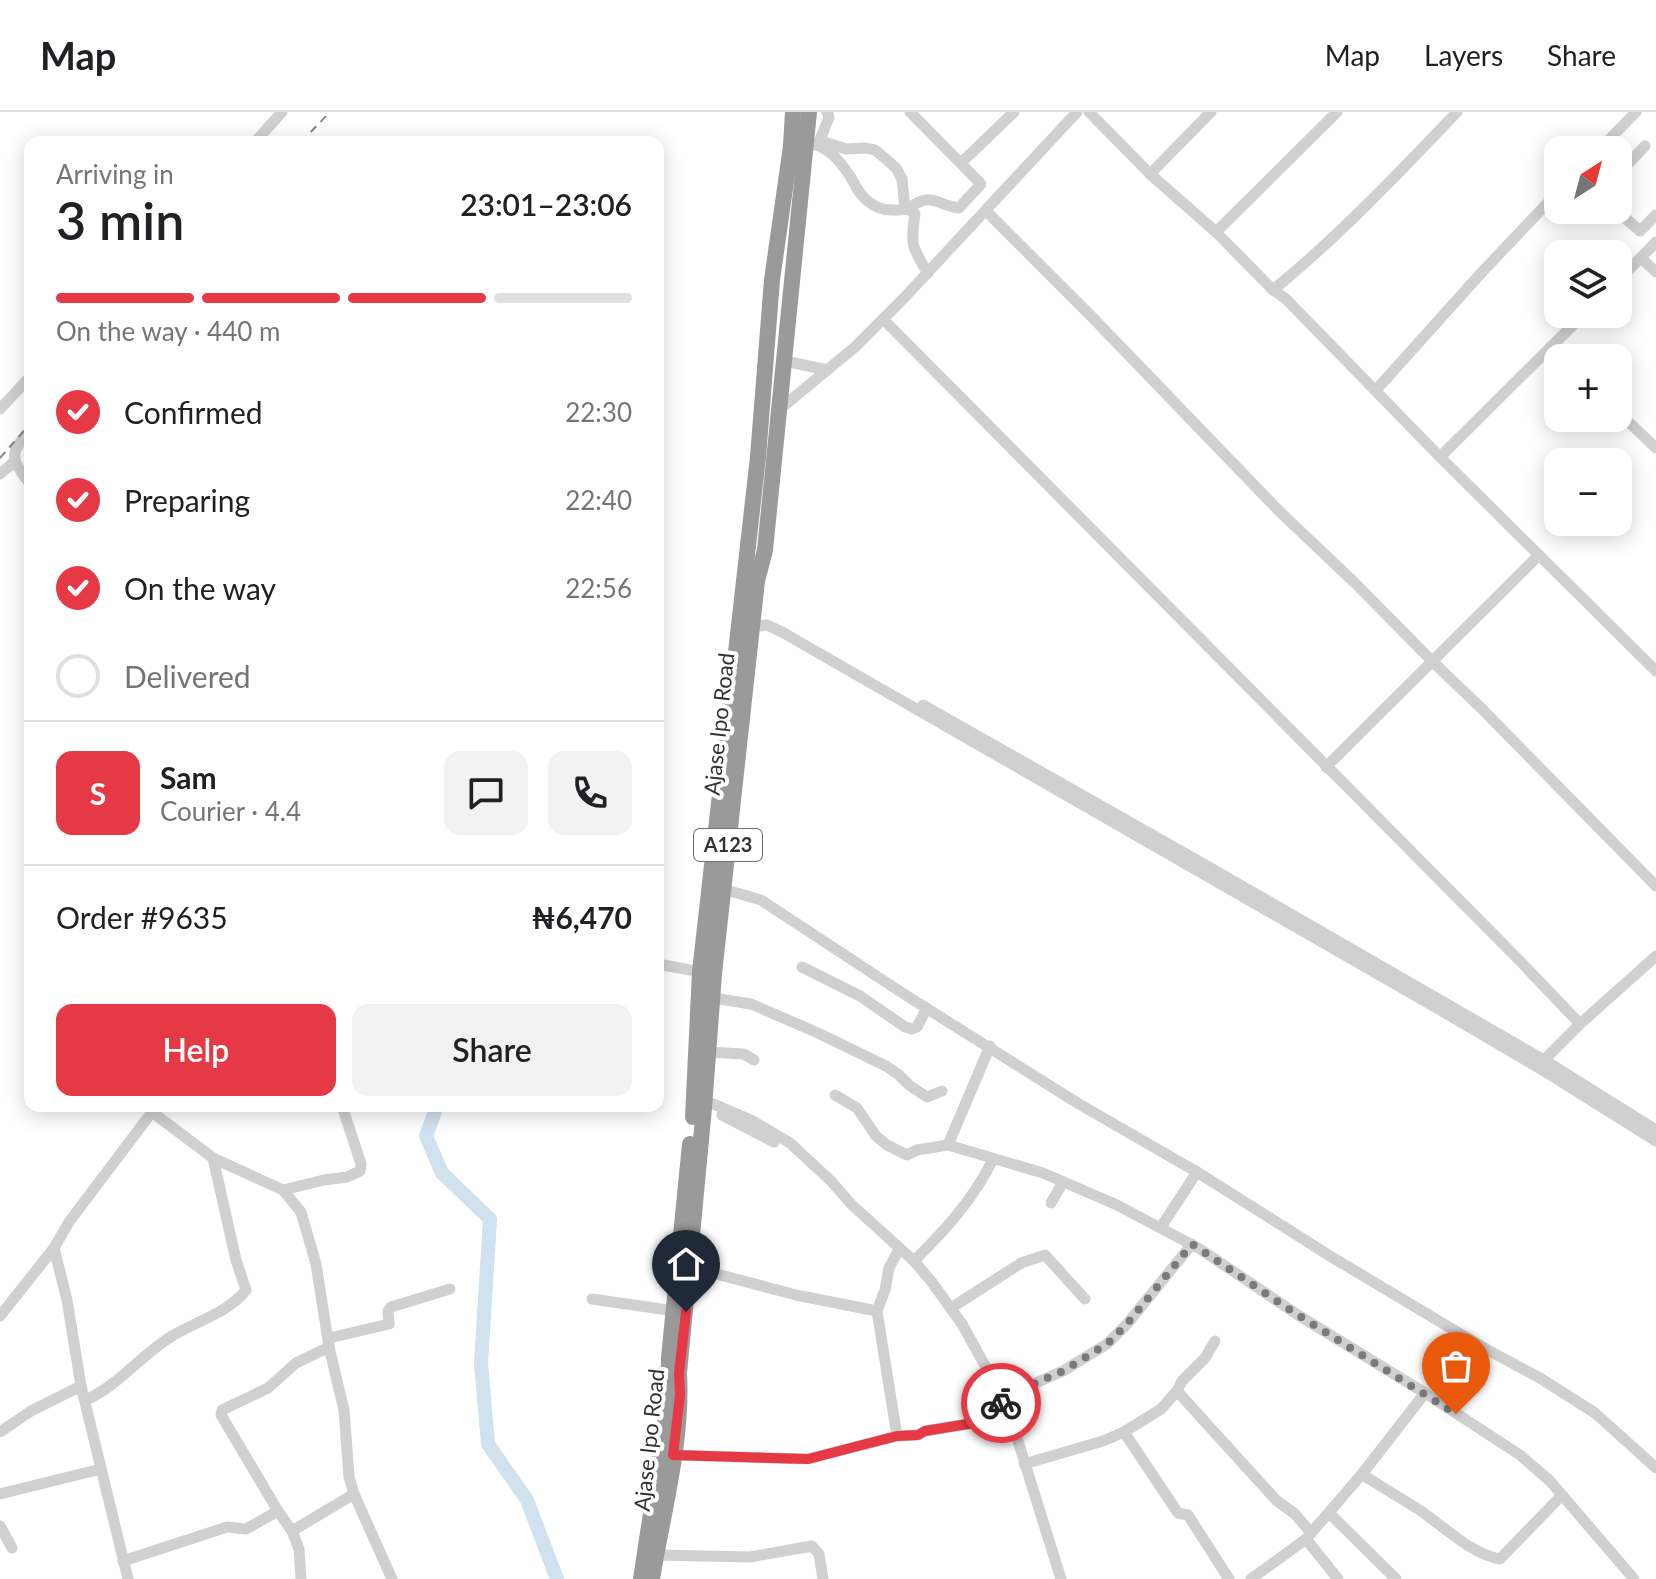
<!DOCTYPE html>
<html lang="en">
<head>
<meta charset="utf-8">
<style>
  body { margin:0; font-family:Lato,sans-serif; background:#f2f2f2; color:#202124; height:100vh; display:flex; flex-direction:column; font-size:30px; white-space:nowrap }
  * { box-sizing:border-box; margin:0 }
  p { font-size:26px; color:#757577 }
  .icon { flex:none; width:44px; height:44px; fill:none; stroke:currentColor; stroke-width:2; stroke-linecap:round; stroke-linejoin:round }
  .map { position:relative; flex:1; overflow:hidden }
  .panel { position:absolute; left:24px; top:24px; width:640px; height:976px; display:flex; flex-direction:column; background:#fff; border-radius:16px; box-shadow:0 4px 20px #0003 }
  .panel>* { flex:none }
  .needle { width:52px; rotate:36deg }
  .tools { position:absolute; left:1544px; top:24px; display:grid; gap:16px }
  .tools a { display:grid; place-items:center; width:88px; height:88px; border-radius:16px; background:#fff; box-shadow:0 4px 20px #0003; font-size:40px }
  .pin { position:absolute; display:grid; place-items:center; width:68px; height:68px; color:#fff; margin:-82px -34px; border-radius:50% 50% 50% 0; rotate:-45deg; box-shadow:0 0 8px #0007 }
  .pin .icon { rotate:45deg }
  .courier { position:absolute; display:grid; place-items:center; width:80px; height:80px; margin:-40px; border:6px solid #e63946; border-radius:50%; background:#fff; color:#222; box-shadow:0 2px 10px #0007 }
  .overview em { font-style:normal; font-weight:600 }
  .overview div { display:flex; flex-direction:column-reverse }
  .overview { display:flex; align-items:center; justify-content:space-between; height:136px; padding:0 32px }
  h1 { font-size:52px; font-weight:600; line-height:60px }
  .bar { display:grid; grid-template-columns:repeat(4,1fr); gap:12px 8px; align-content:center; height:96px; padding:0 32px }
  .bar i { height:10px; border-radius:6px; background:#e0e0e0 }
  .bar .selected { background:#e63946 }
  .bar p { grid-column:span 4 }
  .line { display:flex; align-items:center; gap:20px; padding:0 32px; border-top:2px solid #e0e0e0 }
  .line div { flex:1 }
  .round { display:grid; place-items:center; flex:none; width:84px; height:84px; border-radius:16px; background:#f2f2f2 }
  ol { padding:0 32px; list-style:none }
  li { display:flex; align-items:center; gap:24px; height:88px }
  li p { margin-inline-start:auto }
  li .icon { padding:8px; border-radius:50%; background:#e63946; color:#fff; stroke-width:4 }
  li:last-child { color:#757577 }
  li i { width:44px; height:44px; border:4px solid #e0e0e0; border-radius:50% }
  .primary-button { display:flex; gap:16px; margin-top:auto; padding:16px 32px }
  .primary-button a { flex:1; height:92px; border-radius:16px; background:#e63946; color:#fff; font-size:32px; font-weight:600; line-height:92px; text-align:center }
  .primary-button a+a { background:#f2f2f2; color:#202124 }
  header { display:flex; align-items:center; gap:48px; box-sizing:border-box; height:112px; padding:0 40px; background:#fff; border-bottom:2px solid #e0e0e0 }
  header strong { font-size:38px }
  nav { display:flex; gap:44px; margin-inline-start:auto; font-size:28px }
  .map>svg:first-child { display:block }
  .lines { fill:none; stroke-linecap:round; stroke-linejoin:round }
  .river { stroke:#cfe2ee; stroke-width:14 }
  .minor { stroke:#d0d0d0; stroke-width:11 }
  .highway { stroke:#9a9a9a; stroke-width:16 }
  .rail { stroke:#888; stroke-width:2; stroke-dasharray:8 6; stroke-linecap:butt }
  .done { stroke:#7a7a7a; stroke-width:8; stroke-dasharray:0 14.4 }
  .route { stroke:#e63946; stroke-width:10 }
  .labels { text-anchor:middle; stroke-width:8; stroke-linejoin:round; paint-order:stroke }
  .shield { fill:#fff; stroke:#707070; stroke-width:2 }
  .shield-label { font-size:20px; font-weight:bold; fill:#333 }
  .street-label { font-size:22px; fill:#333; stroke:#fff }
</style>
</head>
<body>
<header>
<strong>Map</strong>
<nav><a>Map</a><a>Layers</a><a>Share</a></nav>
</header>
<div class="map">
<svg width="1656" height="1467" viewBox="0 0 1656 1467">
  <rect width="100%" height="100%" fill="#fff"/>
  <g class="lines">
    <path class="river" d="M437 994 426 1024 442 1061 490 1107 481 1251 488 1332 527 1388 557 1467"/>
    <g class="minor">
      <path d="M1089 0 1150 62 1216 120 1273 178 1286 187 1440 345 1656 559"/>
      <path d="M255 30 282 0"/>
      <path d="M807 30C829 36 837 45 850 64 856 74 859 83 869 90 875 95 884 98 892 98 903 99 907 94 915 102 910 132 912 136 928 161"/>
      <path d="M824 30 846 37 866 36 875 38 886 47 896 56 902 67 905 97"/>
      <path d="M818 33 829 5 827 0"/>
      <path d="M1599 38 1636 0"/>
      <path d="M962 50 1014 0"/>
      <path d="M1150 62 1211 0"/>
      <path d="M1618 62 1645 34"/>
      <path d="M909 96C933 79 935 93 959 96L981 72 910 0"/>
      <path d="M1616 98 1640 119 1656 103"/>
      <path d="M987 100 1093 206 1278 398 1355 471 1432 549 1481 596 1656 774"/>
      <path d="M1216 120 1337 0"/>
      <path d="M1641 146 1656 160"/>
      <path d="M1618 169 1656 130"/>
      <path d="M1273 178C1339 124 1398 62 1457 0"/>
      <path d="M883 207 1521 850 1580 912"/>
      <path d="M1550 235 1561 246"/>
      <path d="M785 249 827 258"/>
      <path d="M1376 278 1483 159 1558 80"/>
      <path d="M0 297 30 265"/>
      <path d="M780 297 855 235 904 186 1077 0"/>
      <path d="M1618 300 1656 336"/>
      <path d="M30 319C7 343 12 347 30 372"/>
      <path d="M1440 345 1584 202"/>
      <path d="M0 362 14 350"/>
      <path d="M752 515 767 513 782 520 1442 899 1546 960 1656 1029"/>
      <path d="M923 593 1209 755 1544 948 1656 1018"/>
      <path d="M1326 655 1539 443"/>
      <path d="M723 777 761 788 907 884 1079 992 1197 1060 1330 1144 1484 1236 1540 1266 1595 1301 1656 1356"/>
      <path d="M658 852 706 861"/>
      <path d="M802 855 860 884 905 915 912 917 917 915 927 896"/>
      <path d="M713 886 751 892 818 921 886 954 899 963 909 973 927 985 942 979"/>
      <path d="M709 940 744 942 754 948"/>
      <path d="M1545 954 1544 948 1580 912 1656 844"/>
      <path d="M835 983 857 996 876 1024 887 1033 907 1043 917 1038 948 1033 1043 1061 1117 1093 1200 1137 1298 1203 1425 1281 1520 1343 1550 1369 1634 1467"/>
      <path d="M699 986 751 1008 790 1031 831 1069 852 1093 914 1149 931 1169 962 1212 993 1268 999 1287 1013 1313 1061 1467"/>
      <path d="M152 1000 213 1046 283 1078 301 1100 316 1152 329 1235 344 1298 349 1365 354 1382 392 1467"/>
      <path d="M722 1003 774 1030"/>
      <path d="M948 1033 990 934"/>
      <path d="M283 1078 324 1068 347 1065 360 1059 361 1052 342 994"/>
      <path d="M1051 1091 1063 1070"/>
      <path d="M1161 1115 1197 1060"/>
      <path d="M54 1136 67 1188 81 1274 128 1467"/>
      <path d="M914 1149C945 1118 974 1087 993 1047"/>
      <path d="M690 1155 796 1183 877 1199"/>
      <path d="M592 1187 675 1199"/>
      <path d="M951 1196 1021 1151 1045 1143 1085 1187"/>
      <path d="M0 1204 54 1136 69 1110 155 996"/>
      <path d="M329 1226 389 1212 388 1199 391 1195 450 1177"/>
      <path d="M1177 1279 1276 1388 1295 1402 1311 1421"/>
      <path d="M999 1287 1063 1259 1107 1232 1127 1212 1192 1132"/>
      <path d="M86 1288C119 1273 141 1243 172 1224 197 1209 228 1201 246 1178L236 1148 213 1046"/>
      <path d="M0 1320 31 1299 81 1274"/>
      <path d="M1124 1320 1178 1401 1188 1403 1229 1467"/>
      <path d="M897 1324 877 1199 885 1178 889 1156 899 1137"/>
      <path d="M673 1343 808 1347 897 1324 918 1323 925 1319 980 1310 1006 1300"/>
      <path d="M1024 1352 1103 1329 1124 1320 1161 1297 1177 1279 1182 1269 1205 1246 1215 1229"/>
      <path d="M1362 1362C1381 1375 1401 1386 1421 1399 1444 1415 1473 1443 1500 1447L1562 1383"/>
      <path d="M0 1382 101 1357"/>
      <path d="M1329 1401 1396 1467"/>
      <path d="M0 1414 12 1436"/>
      <path d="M292 1419 354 1382"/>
      <path d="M1306 1427 1338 1467"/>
      <path d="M656 1443 750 1445 812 1434 819 1442 823 1467"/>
      <path d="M123 1449 227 1415 246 1417 278 1399"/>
      <path d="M301 1467 299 1437 292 1419 278 1399 221 1303 222 1298 268 1276 296 1251 329 1235"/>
      <path d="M1251 1467 1306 1427 1362 1362 1425 1281"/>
    </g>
    <g class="highway">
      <path d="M693 1005 700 860 758 345 772 168 791 34 793 0"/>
      <path d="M641 1467 668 1290 669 1246 690 1032"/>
      <path d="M652 1467C663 1399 683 1329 679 1261L704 996 714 862 757 469 765 438 809 0"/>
    </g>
    <g class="rail">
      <path d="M301 30 330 0"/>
      <path d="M0 346 30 312"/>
    </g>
  </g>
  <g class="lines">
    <path class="done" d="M1001 1291 999 1287 1063 1259 1107 1232 1127 1212 1192 1132 1298 1203 1456 1302"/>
    <path class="route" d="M686 1200 679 1261 680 1283 673 1343 808 1347 897 1324 918 1323 925 1319 980 1310 1006 1300 1001 1291"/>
  </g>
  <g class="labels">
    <rect class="shield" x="694" y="717" width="68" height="32" rx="6"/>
    <g class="shield-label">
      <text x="728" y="740">A123</text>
    </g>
    <g class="street-label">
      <text transform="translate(719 612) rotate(-84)" y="8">Ajase Ipo Road</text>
      <text transform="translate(649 1328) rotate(-84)" y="8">Ajase Ipo Road</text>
    </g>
  </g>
</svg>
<div class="tools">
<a><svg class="needle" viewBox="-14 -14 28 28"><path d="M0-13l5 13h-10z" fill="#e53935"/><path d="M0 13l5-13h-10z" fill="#757577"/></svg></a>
<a><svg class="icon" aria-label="layers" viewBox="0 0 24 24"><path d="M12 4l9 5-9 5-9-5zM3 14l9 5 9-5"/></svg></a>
<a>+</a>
<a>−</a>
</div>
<div class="pin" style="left:1456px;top:1302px;background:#ea580c"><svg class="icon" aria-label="bag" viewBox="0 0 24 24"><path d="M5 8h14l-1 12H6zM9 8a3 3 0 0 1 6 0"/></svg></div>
<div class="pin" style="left:686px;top:1200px;background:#1f2937"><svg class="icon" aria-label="home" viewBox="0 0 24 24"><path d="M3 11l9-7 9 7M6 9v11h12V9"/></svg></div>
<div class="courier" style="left:1001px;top:1291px"><svg class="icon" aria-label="bike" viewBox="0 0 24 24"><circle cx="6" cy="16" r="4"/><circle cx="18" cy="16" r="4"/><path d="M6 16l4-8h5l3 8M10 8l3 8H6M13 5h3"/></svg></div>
<section class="panel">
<div class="overview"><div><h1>3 min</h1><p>Arriving in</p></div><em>23:01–23:06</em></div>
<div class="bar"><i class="selected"></i><i class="selected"></i><i class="selected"></i><i></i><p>On the way · 440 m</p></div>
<ol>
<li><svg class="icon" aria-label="check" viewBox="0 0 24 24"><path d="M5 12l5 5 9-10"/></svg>Confirmed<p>22:30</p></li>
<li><svg class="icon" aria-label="check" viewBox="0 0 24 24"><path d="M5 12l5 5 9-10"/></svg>Preparing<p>22:40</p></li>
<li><svg class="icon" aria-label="check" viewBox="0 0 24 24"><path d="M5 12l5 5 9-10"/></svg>On the way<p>22:56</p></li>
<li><i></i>Delivered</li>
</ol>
<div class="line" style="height:144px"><b class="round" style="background:#e63946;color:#fff">S</b><div><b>Sam</b><p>Courier · 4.4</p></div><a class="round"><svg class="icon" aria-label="chat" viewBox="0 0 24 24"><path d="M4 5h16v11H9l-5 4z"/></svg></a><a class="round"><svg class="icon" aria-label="phone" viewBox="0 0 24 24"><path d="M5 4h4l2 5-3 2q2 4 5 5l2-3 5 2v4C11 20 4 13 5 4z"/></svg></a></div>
<div class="line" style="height:104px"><div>Order #9635</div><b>₦6,470</b></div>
<div class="primary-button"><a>Help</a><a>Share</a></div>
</section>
</div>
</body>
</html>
